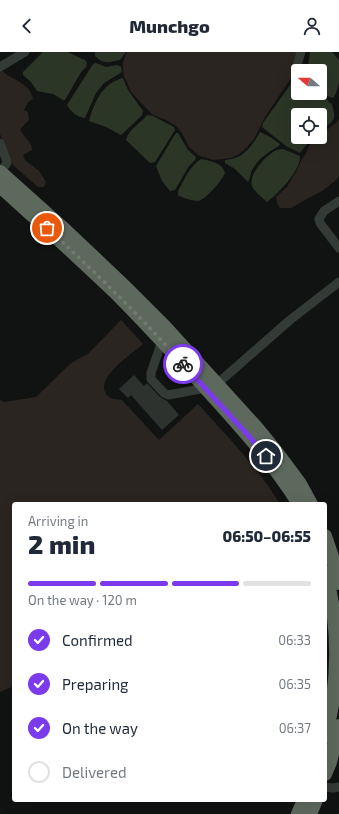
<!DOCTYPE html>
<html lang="en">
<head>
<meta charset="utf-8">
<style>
  body { margin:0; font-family:"Exo 2",sans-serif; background:#f6f6f7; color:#1f2937; height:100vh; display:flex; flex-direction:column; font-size:15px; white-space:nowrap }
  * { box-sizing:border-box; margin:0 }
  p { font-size:13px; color:#747a83 }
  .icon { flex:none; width:22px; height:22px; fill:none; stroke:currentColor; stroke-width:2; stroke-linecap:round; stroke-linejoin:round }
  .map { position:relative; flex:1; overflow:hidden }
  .drawer { position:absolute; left:12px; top:450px; width:315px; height:300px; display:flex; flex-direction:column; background:#fff; border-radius:4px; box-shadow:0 4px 16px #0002 }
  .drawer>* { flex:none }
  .needle { width:26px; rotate:290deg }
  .controls { position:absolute; left:291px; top:12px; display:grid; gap:8px }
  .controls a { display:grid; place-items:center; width:36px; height:36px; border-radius:4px; background:#fff; box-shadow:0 4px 16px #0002; font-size:20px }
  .pin { position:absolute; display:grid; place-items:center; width:34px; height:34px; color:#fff; margin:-17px; border:2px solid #fff; border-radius:50%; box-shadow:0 1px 4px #0007 }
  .courier { position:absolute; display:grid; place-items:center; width:40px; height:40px; margin:-20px; border:3px solid #7c3aed; border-radius:50%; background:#fff; color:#222; box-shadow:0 1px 5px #0007 }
  .summary em { font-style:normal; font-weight:800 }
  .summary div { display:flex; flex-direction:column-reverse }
  .summary { display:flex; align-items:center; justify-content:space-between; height:68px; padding:0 16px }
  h1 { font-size:26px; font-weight:800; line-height:30px }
  .bar { display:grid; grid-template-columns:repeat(4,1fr); gap:6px 4px; align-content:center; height:48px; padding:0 16px }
  .bar i { height:5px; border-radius:3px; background:#e0e1e3 }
  .bar .selected { background:#7c3aed }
  .bar p { grid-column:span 4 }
  ol { padding:0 16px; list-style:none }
  li { display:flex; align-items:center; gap:12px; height:44px }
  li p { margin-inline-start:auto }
  li .icon { padding:4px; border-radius:50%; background:#7c3aed; color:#fff; stroke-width:4 }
  li:last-child { color:#747a83 }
  li i { width:22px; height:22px; border:2px solid #e0e1e3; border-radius:50% }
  header { display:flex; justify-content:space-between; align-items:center; height:52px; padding:0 16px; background:#fff; font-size:18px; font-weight:800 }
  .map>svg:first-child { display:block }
  .green { fill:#2b2521 }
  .water { fill:#2c3627 }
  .building { fill:#2e322f }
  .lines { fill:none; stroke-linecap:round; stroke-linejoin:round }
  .minor { stroke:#343a35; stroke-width:9 }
  .highway { stroke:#5e695e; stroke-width:14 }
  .done { stroke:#707c70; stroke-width:4; stroke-dasharray:0 7.2 }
  .route { stroke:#7c3aed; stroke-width:5 }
</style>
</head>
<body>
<header><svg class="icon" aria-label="back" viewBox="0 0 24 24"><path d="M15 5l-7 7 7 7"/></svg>Munchgo<svg class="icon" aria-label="person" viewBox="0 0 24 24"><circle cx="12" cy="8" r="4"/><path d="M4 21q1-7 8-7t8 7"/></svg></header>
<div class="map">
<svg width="339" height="762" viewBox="0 0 339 762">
  <rect width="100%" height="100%" fill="#111312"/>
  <g class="green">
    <path d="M127 0H297L291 14 293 19V23L265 65 254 87 246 96 239 102 231 106 213 108 198 103 189 95 182 81 176 74 166 68 153 63 146 56 131 40 124 24 123 16V10Z"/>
    <path d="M1 18C4 20 6 23 9 24 19 30 31 34 33 47L28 50 24 58 28 60 29 68 20 77C23 85 32 89 32 98L23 103 25 108 39 119 46 130 44 135H38L13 113 10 107 0 82V19Z"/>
    <path d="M339 67V124L336 128 322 139 305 148 291 156H280L277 151 276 145 287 135 296 120 302 107 305 103 309 94 318 85H320V83L336 71Z"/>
    <path d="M121 268 143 292C133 301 102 321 104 337 104 339 106 341 106 343L113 347 122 348 159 388 198 352C227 384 257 415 280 452H14V634L0 640V348L4 350 36 345 70 312 89 301Z"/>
  </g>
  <g class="water">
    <path d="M43 0H67L85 8 87 11 86 15 81 20 65 48H63L53 42 37 39 31 30 23 23V20Z"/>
    <path d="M95 0H126L120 8C108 10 104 13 95 4Z"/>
    <path d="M310 0H332L339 8V31L336 41 333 46C319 42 320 31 320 19H309L308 16Z"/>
    <path d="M96 11 106 15 117 13 121 15 122 20 104 31 96 41 85 66C77 65 71 60 67 53L74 42 93 12Z"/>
    <path d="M296 23H298V41H320V39L329 50 332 52C337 71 334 67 320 80V63H298V85H314L308 91 300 101 286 94 262 75 263 71 288 36Z"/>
    <path d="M122 26H123L128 38 143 59 142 63 134 71 121 83 106 75 89 69C93 55 98 41 110 32 114 29 118 28 122 26Z"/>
    <path d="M147 63 153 64 174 75 175 78 155 110 150 111 126 88C129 77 141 71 147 63Z"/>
    <path d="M260 80 270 85 280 92 279 94C268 100 258 107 252 118 250 122 250 127 248 130L235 117 225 111V108C244 107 251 95 260 80Z"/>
    <path d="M176 81H178L188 98 196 105 195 108 189 114 175 138 170 139 162 129 156 114 174 84Z"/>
    <path d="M283 97 300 104C301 118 278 142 267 150 262 145 255 141 252 134 248 122 267 102 277 98 279 97 281 97 283 97Z"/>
    <path d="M201 107C210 109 222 110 225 121 221 129 207 147 198 149 192 149 185 146 179 144L178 143V139C184 129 190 113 201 107Z"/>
  </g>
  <path class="building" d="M134 323 144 334 147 331 160 345 167 349 179 363 162 378 131 343 128 346 119 337Z"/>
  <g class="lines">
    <g class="minor">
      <path d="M301 0 297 13 301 19"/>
      <path d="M0 15 25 0"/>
      <path d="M0 91 6 107 7 111 0 120"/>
      <path d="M339 149 324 159 319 167 320 171 339 196"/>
      <path d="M162 289 151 321V327L164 341 168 343 206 336"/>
      <path d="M217 332 290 268 339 230"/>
      <path d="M325 735 333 736 339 735"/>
    </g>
    <g class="highway">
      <path d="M0 120 66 179 124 234 165 275 255 374 274 397 300 432 311 452"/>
      <path d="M0 134C39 169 78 205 116 241 146 271 175 303 204 334 238 372 272 408 299 452"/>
      <path d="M325 484 337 520 339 531"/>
      <path d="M325 520C329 534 332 550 334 565 339 607 336 644 325 685"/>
      <path d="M325 722 330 710 339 674"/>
      <path d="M298 762 304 748"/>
      <path d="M310 762 316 748"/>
    </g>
  </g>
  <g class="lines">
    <path class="done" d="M47 176C94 219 140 264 183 312"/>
    <path class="route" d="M183 312 247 382 266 404"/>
  </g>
</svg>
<div class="controls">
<a><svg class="needle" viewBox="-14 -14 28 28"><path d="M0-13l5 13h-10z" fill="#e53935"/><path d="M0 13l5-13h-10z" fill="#747a83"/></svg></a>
<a><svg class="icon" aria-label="locate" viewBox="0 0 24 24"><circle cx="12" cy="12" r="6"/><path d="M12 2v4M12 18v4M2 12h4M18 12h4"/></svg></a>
</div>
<div class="pin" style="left:47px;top:176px;background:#ea580c"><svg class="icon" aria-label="bag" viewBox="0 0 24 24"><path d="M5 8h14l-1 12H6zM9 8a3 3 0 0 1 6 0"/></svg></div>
<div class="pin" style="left:266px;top:404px;background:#1f2937"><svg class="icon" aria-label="home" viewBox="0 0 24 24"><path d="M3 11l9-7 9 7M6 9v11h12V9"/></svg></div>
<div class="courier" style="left:183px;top:312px"><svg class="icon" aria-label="bike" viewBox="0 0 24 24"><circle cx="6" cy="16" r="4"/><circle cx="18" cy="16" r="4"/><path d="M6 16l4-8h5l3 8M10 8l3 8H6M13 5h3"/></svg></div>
<section class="drawer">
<div class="summary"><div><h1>2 min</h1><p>Arriving in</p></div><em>06:50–06:55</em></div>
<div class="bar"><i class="selected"></i><i class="selected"></i><i class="selected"></i><i></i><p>On the way · 120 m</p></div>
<ol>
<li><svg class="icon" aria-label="check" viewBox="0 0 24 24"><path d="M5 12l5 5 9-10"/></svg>Confirmed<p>06:33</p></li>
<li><svg class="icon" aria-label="check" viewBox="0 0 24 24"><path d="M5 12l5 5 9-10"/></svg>Preparing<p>06:35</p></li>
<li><svg class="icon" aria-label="check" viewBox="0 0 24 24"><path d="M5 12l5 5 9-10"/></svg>On the way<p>06:37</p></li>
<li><i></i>Delivered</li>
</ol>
</section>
</div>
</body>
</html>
